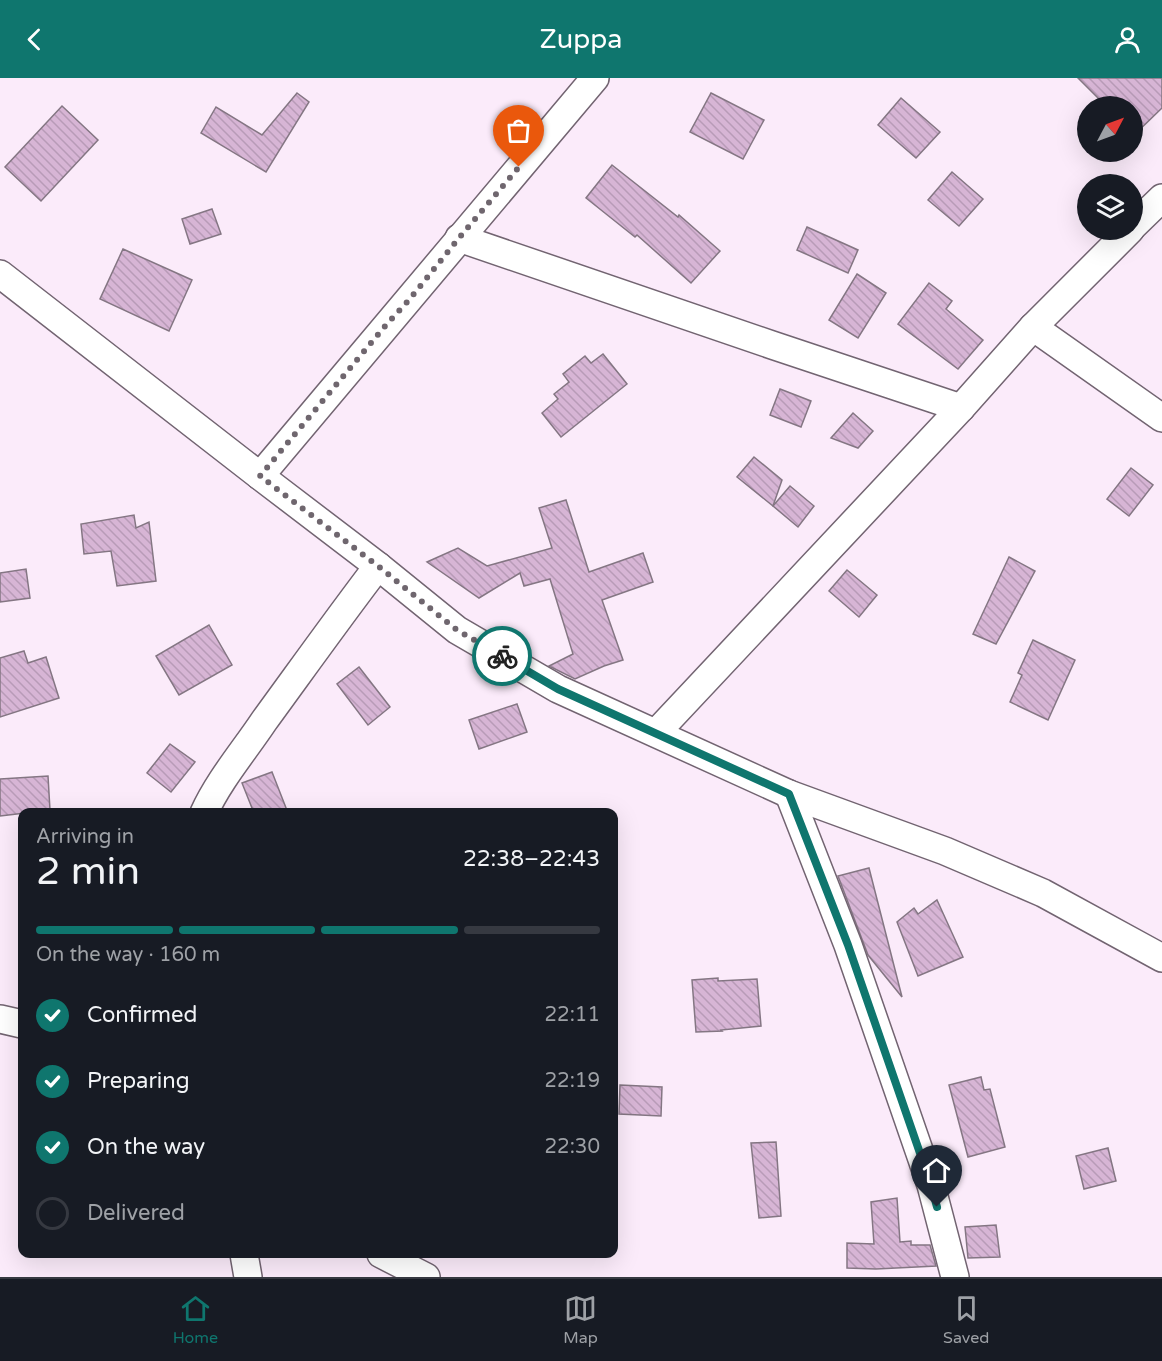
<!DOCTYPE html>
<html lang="en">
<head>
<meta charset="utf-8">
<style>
  body { margin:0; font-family:"Varela Round",sans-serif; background:#242831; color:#f1f3f6; height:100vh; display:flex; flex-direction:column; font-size:22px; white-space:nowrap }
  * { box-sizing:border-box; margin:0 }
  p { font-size:20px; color:#9ea1a6 }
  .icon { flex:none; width:33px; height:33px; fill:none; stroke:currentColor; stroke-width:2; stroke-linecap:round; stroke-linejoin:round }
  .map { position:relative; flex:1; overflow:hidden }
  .drawer { position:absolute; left:18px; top:730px; width:600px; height:450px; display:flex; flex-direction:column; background:#171b24; border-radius:12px; box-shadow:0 6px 24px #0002 }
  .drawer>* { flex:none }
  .needle { width:39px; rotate:49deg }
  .buttons { position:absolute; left:1077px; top:18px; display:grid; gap:12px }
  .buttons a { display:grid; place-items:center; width:66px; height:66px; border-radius:50%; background:#171b24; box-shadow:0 6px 24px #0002; font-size:30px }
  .pin { position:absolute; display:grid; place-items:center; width:51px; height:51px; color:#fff; margin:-62px -26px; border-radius:50% 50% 50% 0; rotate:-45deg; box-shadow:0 0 6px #0007 }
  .pin .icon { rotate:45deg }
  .courier { position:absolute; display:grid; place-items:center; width:60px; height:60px; margin:-30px; border:4px solid #0f766e; border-radius:50%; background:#fff; color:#222; box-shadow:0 2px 8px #0007 }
  .head em { font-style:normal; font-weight:600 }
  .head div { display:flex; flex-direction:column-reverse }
  .head { display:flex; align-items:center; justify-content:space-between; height:102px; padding:0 18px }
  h1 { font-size:39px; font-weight:600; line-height:45px }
  .bar { display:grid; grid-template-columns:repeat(4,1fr); gap:9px 6px; align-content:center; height:72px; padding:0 18px }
  .bar i { height:8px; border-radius:4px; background:#363941 }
  .bar .active { background:#0f766e }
  .bar p { grid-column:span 4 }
  ol { padding:0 18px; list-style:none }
  li { display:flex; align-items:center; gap:18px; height:66px }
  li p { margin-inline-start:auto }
  li .icon { padding:6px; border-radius:50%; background:#0f766e; color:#fff; stroke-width:4 }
  li:last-child { color:#9ea1a6 }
  li i { width:33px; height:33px; border:3px solid #363941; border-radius:50% }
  header { display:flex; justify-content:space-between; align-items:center; height:78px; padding:0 18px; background:#0f766e; color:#fff; font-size:27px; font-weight:600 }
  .tabs { display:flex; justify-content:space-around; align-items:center; height:84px; border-top:2px solid #363941; background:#171b24; font-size:16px; color:#9ea1a6 }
  .tabs a { display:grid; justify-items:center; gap:3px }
  .tabs .active { color:#0f766e }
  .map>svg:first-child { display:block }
  .building { fill:url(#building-back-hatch); stroke:#847683; stroke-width:1.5 }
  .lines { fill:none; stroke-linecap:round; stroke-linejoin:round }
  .minor-casing { stroke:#726471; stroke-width:30 }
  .minor { stroke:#fff; stroke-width:27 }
  .done { stroke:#6f666e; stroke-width:6; stroke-dasharray:0 10.8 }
  .route { stroke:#0f766e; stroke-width:8 }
</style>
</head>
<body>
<header><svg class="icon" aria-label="back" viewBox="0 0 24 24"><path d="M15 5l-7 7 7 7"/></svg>Zuppa<svg class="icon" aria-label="person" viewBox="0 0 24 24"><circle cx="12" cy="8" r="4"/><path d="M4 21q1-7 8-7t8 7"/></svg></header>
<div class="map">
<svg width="1162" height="1199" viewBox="0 0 1162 1199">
  <defs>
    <pattern id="building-back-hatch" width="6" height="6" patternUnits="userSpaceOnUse" patternTransform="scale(1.5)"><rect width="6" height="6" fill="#d7b5d5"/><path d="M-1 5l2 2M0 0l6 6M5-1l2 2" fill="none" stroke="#b89bb7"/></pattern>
  </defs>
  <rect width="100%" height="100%" fill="#fbebfa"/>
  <g class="building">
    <path d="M1078 0H1162V30L1133 58 1132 28H1106Z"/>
    <path d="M297 15 309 24 266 94 201 55 216 29 262 57Z"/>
    <path d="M711 15 764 42 743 81 690 54Z"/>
    <path d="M901 20 940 54 916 80 878 47Z"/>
    <path d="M62 28 98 62 41 123 5 89Z"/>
    <path d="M612 87 678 139 679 137 720 173 691 205 637 157 635 159 586 120Z"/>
    <path d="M952 94 983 121 959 148 928 122Z"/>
    <path d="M212 131 221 156 190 166 182 141Z"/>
    <path d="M807 149 858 172 848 195 797 172Z"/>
    <path d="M123 171 192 202 169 253 100 221Z"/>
    <path d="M857 196 886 215 858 260 829 242Z"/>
    <path d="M929 205 952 223 946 231 983 262 958 291 898 246Z"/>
    <path d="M603 276 627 306 561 359 542 335 558 321 554 316 569 304 563 296 585 278 591 285Z"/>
    <path d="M780 311 811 323 801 349 770 337Z"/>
    <path d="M853 335 873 353 858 370 831 360Z"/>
    <path d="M754 379 782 402 773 428 737 399Z"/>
    <path d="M1131 390 1153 407 1129 438 1107 421Z"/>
    <path d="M790 408 814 428 798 449 773 428Z"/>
    <path d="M566 422 589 494 643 475 653 504 602 522 623 582 604 588 575 601 549 588 573 576 550 501 524 508 520 495 479 520 427 484 458 470 487 488 552 470 539 430Z"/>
    <path d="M134 437 136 450 149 444 156 503 117 508 111 473 84 476 81 446Z"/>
    <path d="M1009 479 1035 493 996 566 973 556Z"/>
    <path d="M26 491 30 520 0 524V495Z"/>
    <path d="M847 492 877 517 859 539 829 513Z"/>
    <path d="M209 547 232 587 179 617 156 578Z"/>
    <path d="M1033 562 1075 582 1048 642 1010 624 1022 597 1018 595Z"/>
    <path d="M24 573 28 585 46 579 59 620 0 639V580Z"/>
    <path d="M359 589 390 629 368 647 337 606Z"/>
    <path d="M517 626 527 654 479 671 469 642Z"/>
    <path d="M170 666 195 684 171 714 147 695Z"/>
    <path d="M272 694 288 735H254L242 705Z"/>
    <path d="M48 698 50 732 0 738V701Z"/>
    <path d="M869 790 902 919 868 877 838 798Z"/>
    <path d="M937 822 963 879 918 898 897 844 914 830 918 836Z"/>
    <path d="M718 900V903L757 901 761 948 721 952 722 953 696 954 692 902Z"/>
    <path d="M981 999 984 1012 990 1011 1005 1069 968 1079 949 1007Z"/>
    <path d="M620 1007 662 1009 661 1038 619 1036Z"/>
    <path d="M776 1064 781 1138 759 1140 751 1065Z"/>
    <path d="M1108 1070 1116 1103 1084 1111 1076 1078Z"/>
    <path d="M897 1120 900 1164 911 1163V1167H930L936 1188 876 1191 847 1190V1165L874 1166 871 1124Z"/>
    <path d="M996 1147 1000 1179 968 1180 965 1149Z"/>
  </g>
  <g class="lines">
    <g class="minor-casing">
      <g id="minor">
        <path d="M1132 149 1162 120"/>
        <path d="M459 160 772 267 961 330"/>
        <path d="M0 196 260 398 378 488 457 552 558 611 789 716 945 773 1043 815 1162 880"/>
        <path d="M1033 249 1162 340"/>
        <path d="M260 398 595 0"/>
        <path d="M656 655 961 330 1033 249 1130 152"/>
        <path d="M789 716 848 867 931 1107 955 1199"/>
        <path d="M204 735C219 702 244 673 264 643 302 591 339 539 378 488"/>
        <path d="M0 941 22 946"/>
        <path d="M244 1176 248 1199"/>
        <path d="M381 1176 426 1199"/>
      </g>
    </g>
    <use href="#minor" class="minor"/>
  </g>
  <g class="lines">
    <path class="done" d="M502 578 457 552 378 488 260 398 386 247 409 222 459 160 519 89"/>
    <path class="route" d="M502 578 558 611 789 716 848 867 931 1107 937 1129"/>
  </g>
</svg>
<div class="buttons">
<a><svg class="needle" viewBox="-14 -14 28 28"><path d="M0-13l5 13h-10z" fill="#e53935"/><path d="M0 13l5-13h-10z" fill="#9ea1a6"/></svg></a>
<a><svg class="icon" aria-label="layers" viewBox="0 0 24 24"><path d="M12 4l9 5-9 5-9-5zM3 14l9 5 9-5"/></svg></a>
</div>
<div class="pin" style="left:519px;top:89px;background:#ea580c"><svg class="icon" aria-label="bag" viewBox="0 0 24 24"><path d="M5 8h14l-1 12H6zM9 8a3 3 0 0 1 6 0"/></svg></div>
<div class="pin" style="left:937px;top:1129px;background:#1f2937"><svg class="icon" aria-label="home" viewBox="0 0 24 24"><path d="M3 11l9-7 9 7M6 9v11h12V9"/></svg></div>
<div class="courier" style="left:502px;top:578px"><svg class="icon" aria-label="bike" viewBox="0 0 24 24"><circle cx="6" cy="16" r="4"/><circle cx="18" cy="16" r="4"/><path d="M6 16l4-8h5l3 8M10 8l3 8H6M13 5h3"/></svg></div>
<section class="drawer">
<div class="head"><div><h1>2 min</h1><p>Arriving in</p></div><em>22:38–22:43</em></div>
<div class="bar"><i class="active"></i><i class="active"></i><i class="active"></i><i></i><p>On the way · 160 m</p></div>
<ol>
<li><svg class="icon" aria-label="check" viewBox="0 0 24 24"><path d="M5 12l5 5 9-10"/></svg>Confirmed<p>22:11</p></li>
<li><svg class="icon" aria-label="check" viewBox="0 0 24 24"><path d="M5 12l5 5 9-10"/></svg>Preparing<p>22:19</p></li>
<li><svg class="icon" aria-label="check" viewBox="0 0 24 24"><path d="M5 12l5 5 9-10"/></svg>On the way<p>22:30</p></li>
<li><i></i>Delivered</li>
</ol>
</section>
</div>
<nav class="tabs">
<a class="active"><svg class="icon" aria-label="home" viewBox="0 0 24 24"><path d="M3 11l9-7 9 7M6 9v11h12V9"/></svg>Home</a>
<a><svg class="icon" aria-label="map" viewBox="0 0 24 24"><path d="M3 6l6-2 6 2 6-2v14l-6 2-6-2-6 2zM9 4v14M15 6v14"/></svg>Map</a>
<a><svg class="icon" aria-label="saved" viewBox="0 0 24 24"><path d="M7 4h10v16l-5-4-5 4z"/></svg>Saved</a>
</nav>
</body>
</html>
